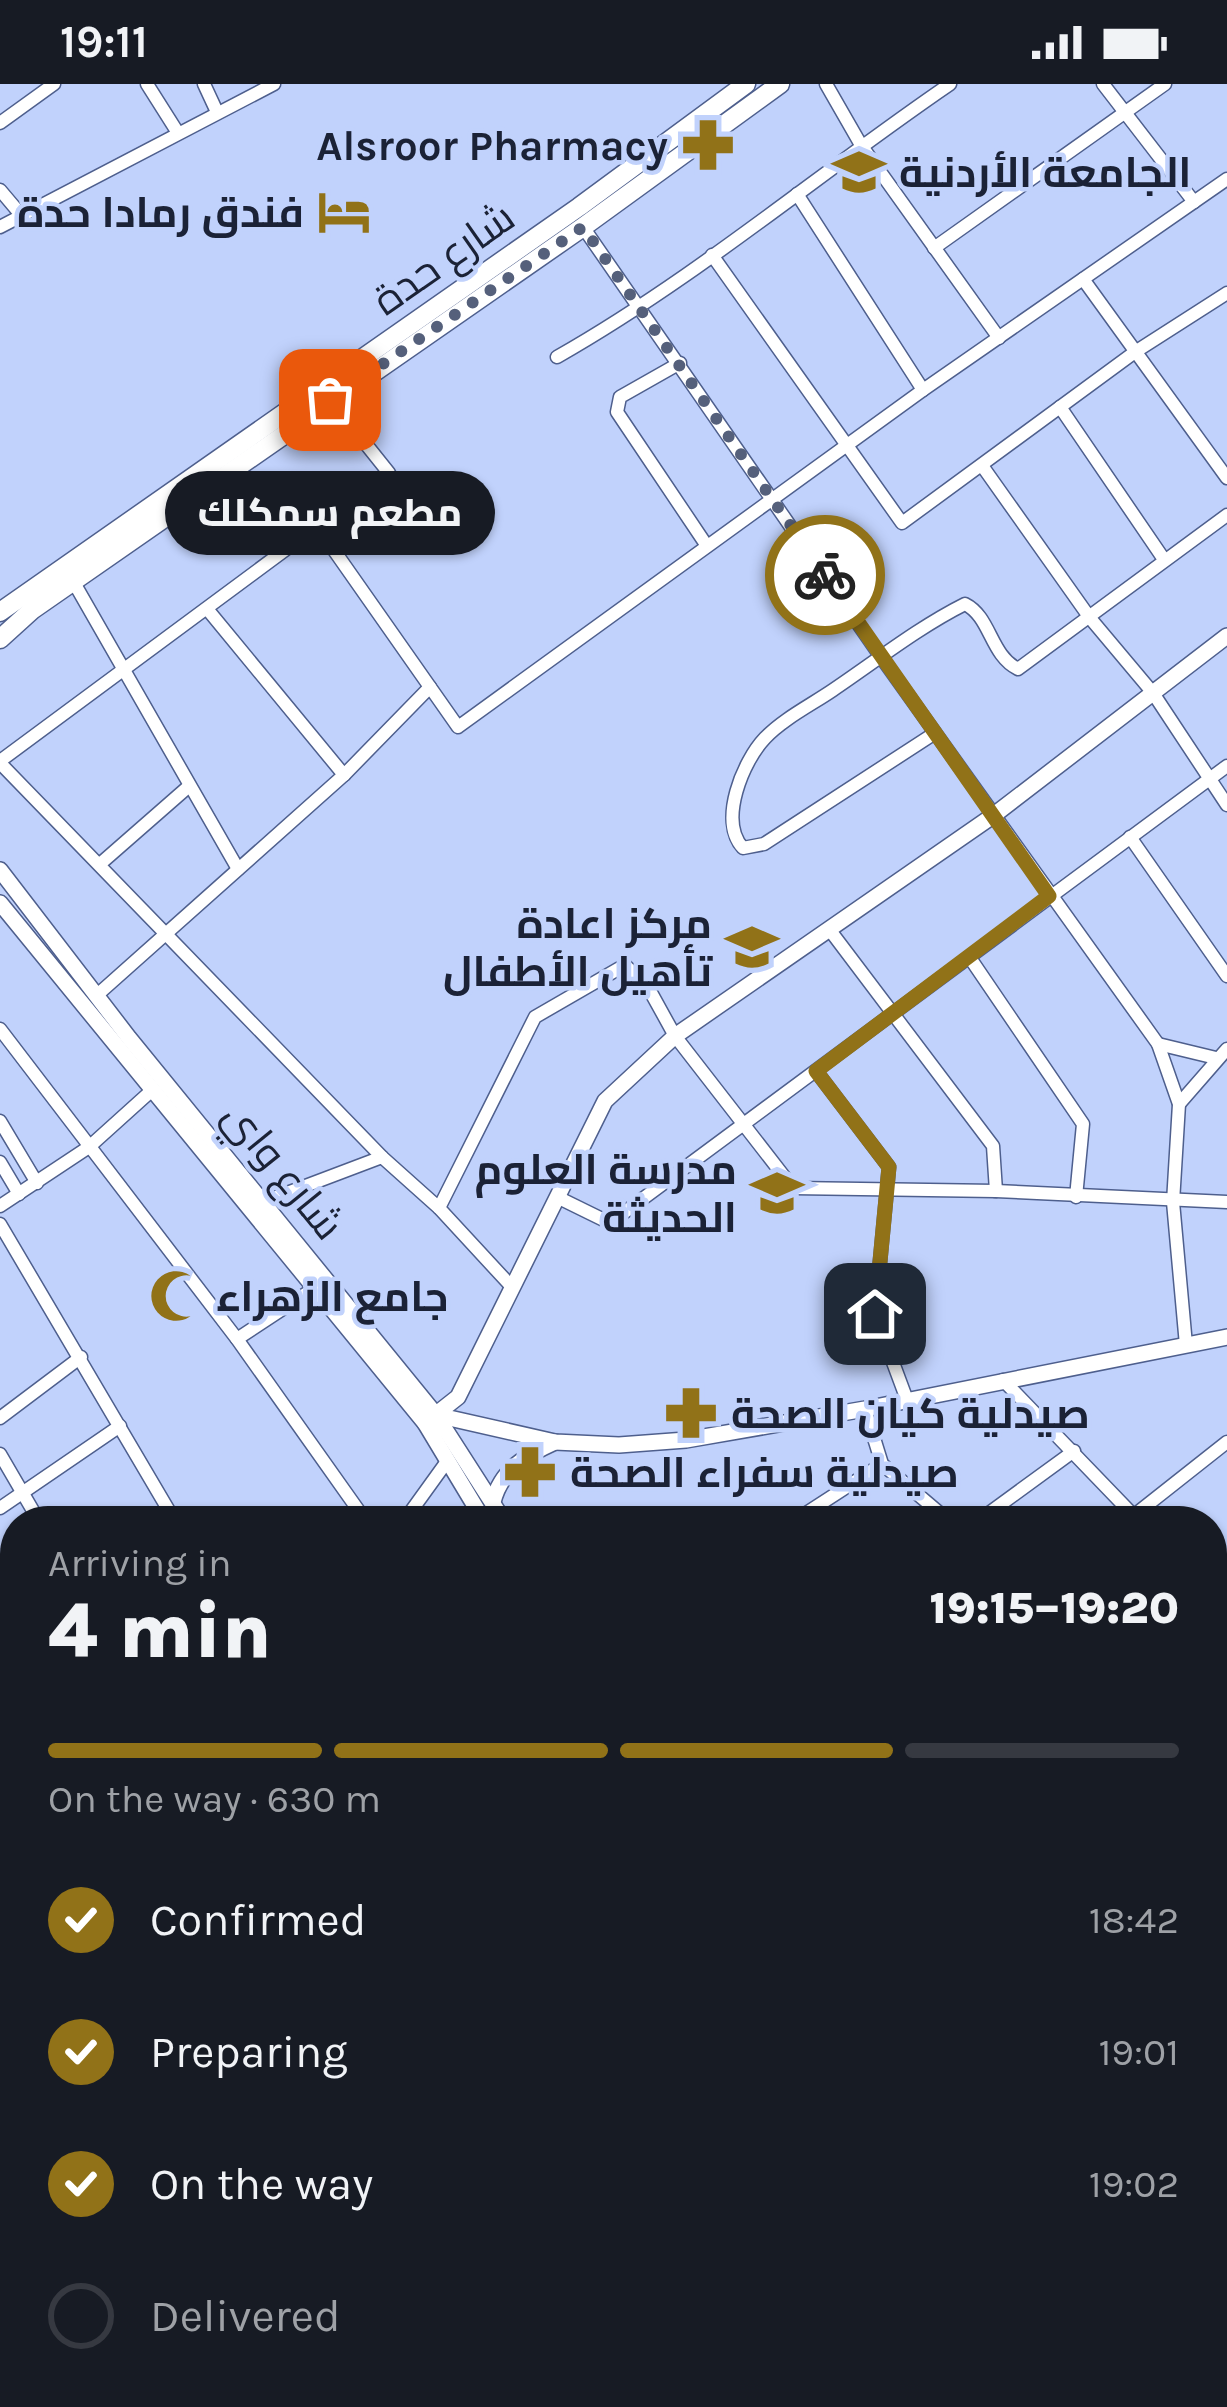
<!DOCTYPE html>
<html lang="en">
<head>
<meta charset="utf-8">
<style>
  body { margin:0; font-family:Karla,Cairo,sans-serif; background:#20242c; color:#f1f3f6; height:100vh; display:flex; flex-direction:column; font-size:45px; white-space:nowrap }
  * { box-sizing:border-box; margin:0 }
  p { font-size:39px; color:#9ea1a6 }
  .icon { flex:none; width:66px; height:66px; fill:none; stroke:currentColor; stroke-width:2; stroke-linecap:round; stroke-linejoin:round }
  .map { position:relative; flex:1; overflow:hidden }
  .side { position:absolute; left:0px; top:1422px; width:1227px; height:903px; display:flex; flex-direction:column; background:#171b24; border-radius:48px 48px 0 0; box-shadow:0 3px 9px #0004 }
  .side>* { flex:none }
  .pin { position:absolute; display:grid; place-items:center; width:102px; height:102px; color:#fff; margin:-51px; border-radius:24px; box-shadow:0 6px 18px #0006 }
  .courier { position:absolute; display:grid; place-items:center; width:120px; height:120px; margin:-60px; border:9px solid #917218; border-radius:50%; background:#fff; color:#222; box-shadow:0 3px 15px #0007 }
  .bubble { position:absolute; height:84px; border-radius:42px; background:#171b24; box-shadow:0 3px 9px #0004; font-size:39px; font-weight:800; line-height:84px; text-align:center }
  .summary em { font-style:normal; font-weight:800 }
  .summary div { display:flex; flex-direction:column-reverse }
  .summary { display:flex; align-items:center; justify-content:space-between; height:204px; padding:0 48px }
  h1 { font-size:78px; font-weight:800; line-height:90px }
  .bar { display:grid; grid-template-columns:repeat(4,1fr); gap:18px 12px; align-content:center; height:144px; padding:0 48px }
  .bar i { height:15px; border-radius:9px; background:#363941 }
  .bar .current { background:#917218 }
  .bar p { grid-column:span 4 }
  ol { padding:0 48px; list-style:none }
  li { display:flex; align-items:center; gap:36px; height:132px }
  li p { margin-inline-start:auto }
  li .icon { padding:12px; border-radius:50%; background:#917218; color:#fff; stroke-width:4 }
  li:last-child { color:#9ea1a6 }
  li i { width:66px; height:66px; border:6px solid #363941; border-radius:50% }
  .status { display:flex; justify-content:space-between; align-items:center; height:84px; padding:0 60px; background:#171b24; direction:ltr }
  .status svg { height:33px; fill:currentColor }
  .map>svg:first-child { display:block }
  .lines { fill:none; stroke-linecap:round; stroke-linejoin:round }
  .minor-casing { stroke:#4e5f8d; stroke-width:15 }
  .tertiary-casing { stroke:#4e5f8d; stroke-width:18 }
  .primary-casing { stroke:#4e5f8d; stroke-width:21 }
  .minor { stroke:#fff; stroke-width:12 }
  .tertiary { stroke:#fff; stroke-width:15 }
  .primary { stroke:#fff; stroke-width:18 }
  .done { stroke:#55607b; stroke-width:12; stroke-dasharray:0 21.6 }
  .route { stroke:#917218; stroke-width:15 }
  .labels { text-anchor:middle; stroke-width:9; stroke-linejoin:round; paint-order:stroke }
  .poi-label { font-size:42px; font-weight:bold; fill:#1b2236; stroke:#c1d2fc; text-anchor:end }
  .street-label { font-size:42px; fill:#1b2236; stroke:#c1d2fc }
</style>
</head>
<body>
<div class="status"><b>19:11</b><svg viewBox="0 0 49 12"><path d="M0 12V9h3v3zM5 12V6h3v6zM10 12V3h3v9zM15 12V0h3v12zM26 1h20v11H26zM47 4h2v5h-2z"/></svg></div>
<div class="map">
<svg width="1227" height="2323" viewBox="0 0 1227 2323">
  <rect width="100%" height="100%" fill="#c1d2fc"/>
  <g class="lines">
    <g class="minor-casing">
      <g id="minor">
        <path d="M147 0 178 49"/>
        <path d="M204 0 217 28"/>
        <path d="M826 0 861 61 999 254"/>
        <path d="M1103 0 1194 118"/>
        <path d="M0 39 54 0"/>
        <path d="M0 106 22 132"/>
        <path d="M797 110 923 306"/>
        <path d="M0 143 274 0"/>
        <path d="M583 143 881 573 1158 960 1179 1020 1173 1118 1186 1261"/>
        <path d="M934 164 1165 0"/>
        <path d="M712 171 902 439 1135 268 1227 209"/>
        <path d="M1083 195 1227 394"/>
        <path d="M557 273C696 194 818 90 950 0"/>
        <path d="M680 279 620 313 617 328 707 462"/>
        <path d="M1060 323 1163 474"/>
        <path d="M983 383 1090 534 1153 609 1227 721"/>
        <path d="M317 442 458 643 923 306 1227 95"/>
        <path d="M73 497 238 785"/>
        <path d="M208 526 344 691"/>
        <path d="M935 649 764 760 743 764C718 737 743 677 765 654 783 635 811 621 833 606 876 577 919 543 965 520 991 533 990 571 1018 585L1227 431"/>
        <path d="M0 677 389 389 329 314"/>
        <path d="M0 679 382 1073"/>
        <path d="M1130 753 1227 892"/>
        <path d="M100 780 188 703"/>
        <path d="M829 845 993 1062 996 1107"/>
        <path d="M970 874 1083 1040 1076 1113"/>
        <path d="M96 912 344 691 430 603"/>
        <path d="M0 945 237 1255 366 1437"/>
        <path d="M1158 960 1216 974"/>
        <path d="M816 987 889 1083 875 1230 907 1316"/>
        <path d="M1179 1020 1227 965"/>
        <path d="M0 1037 37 1099"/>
        <path d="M0 1078 19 1110"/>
        <path d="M557 1113 610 1139 1227 682"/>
        <path d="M263 1118 382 1073 439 1124 511 1202"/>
        <path d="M0 1122 89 1063 150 1008"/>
        <path d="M439 1124 535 933 625 881 649 905 675 952 793 1104 996 1107 1227 1118"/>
        <path d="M0 1140 175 1437"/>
        <path d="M237 1255 313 1205"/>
        <path d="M1003 1296 1134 1432"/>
        <path d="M865 1325 882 1380 949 1437"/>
        <path d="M0 1334 81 1273"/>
        <path d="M0 1370 39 1437"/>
        <path d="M0 1424 120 1342"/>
        <path d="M404 1437 448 1376"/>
        <path d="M794 1437 882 1380"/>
        <path d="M978 1437 1074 1367"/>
        <path d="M1127 1437 1227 1358"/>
        <path d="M1212 1525 1227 1513"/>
        <path d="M0 1534H15"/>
        <path d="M1212 1561 1227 1583"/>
        <path d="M0 1699H15"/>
        <path d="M1212 1756 1227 1780"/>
        <path d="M0 1984 15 1974"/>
        <path d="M1212 2041 1227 2038"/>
        <path d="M1212 2166H1227"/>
        <path d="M0 2169 15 2098"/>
        <path d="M0 2256 15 2259"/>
        <path d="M1212 2259 1227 2260"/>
        <path d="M322 2310 324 2323"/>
        <path d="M432 2310 440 2323"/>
        <path d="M591 2310 604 2323"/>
        <path d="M736 2310 751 2323"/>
        <path d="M939 2310 943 2323"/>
        <path d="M0 2320 15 2323"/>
        <path d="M134 2323 136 2310"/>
      </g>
    </g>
    <g class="tertiary-casing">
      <g id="tertiary">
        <path d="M0 786 129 954 436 1331 504 1437"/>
        <path d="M0 819 425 1339 484 1437"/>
        <path d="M436 1331 555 1358 619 1361 686 1356 865 1325 1227 1253"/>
        <path d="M425 1339 458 1313 605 1017 675 952 994 731 1227 552"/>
        <path d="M493 1418C501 1386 526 1371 555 1358"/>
      </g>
    </g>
    <g class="primary-casing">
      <g id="primary">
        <path d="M0 528 579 123 746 0"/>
        <path d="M0 555 32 526 583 143 780 0"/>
        <path d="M0 1852H15"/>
        <path d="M0 1870H15"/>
        <path d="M1212 1921H1227"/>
        <path d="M1212 1936H1227"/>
      </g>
    </g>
    <use href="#minor" class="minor"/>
    <use href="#tertiary" class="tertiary"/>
    <use href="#primary" class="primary"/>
  </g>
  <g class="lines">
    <path class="done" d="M330 316 583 143 825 491"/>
    <path class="route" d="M825 491 1049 812 816 987 889 1083 875 1230"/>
  </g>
  <defs>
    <g id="pharmacy-bare" transform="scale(4.14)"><path d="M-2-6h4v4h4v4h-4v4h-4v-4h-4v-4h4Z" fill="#917218" stroke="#c1d2fc" stroke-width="2.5" paint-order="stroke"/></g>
    <g id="university-bare" transform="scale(4.14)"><path d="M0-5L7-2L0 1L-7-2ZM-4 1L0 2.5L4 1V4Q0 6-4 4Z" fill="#917218" stroke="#c1d2fc" stroke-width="2.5" paint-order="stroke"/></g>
    <g id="hotel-bare" transform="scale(4.14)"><path d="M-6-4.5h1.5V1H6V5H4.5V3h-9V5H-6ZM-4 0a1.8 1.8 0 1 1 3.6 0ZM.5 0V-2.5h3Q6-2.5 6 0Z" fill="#917218" stroke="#c1d2fc" stroke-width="2.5" paint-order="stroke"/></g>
    <g id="school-bare" transform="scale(4.14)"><path d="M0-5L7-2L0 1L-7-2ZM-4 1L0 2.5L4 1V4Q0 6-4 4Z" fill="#917218" stroke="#c1d2fc" stroke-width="2.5" paint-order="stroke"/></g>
    <g id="mosque-bare" transform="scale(4.14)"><path d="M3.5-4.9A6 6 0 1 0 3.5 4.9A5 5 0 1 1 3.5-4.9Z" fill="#917218" stroke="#c1d2fc" stroke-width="2.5" paint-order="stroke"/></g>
  </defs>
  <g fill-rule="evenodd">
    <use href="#pharmacy-bare" x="708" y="61"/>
    <use href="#university-bare" x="859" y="88"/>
    <use href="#hotel-bare" x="344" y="128"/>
    <use href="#school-bare" x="752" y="863"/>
    <use href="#school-bare" x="777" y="1109"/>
    <use href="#mosque-bare" x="176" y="1212"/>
    <use href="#pharmacy-bare" x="691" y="1329"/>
    <use href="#pharmacy-bare" x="530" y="1388"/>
  </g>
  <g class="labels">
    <g class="poi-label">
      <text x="668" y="76">Alsroor Pharmacy</text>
      <text x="899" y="103" text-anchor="start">الجامعة الأردنية</text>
      <text x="304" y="143">فندق رمادا حدة</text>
      <text x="712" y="854">مركز اعادة<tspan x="712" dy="48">تأهيل الأطفال</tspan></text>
      <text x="737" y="1100">مدرسة العلوم<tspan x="737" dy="48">الحديثة</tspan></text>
      <text x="216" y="1227" text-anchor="start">جامع الزهراء</text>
      <text x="731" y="1344" text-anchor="start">صيدلية كيان الصحة</text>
      <text x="570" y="1403" text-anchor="start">صيدلية سفراء الصحة</text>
    </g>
    <g class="street-label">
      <text transform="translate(443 174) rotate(-35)" y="15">شارع حدة</text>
      <text transform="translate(284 1086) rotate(51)" y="15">شارع واي</text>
    </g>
  </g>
</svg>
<div class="pin" style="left:330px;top:316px;background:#ea580c"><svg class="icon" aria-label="bag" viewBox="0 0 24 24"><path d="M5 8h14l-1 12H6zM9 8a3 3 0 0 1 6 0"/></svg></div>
<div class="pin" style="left:875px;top:1230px;background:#1f2937"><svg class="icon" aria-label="home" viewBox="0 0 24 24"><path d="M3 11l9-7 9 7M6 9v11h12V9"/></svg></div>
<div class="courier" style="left:825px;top:491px"><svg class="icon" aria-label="bike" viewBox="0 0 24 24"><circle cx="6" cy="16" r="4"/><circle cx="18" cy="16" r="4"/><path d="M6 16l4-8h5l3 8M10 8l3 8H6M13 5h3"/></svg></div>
<div class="bubble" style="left:165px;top:387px;width:330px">مطعم سمكلك</div>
<section class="side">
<div class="summary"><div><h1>4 min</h1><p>Arriving in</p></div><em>19:15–19:20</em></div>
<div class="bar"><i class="current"></i><i class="current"></i><i class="current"></i><i></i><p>On the way · 630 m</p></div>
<ol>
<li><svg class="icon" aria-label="check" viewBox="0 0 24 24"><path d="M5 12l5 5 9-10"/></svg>Confirmed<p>18:42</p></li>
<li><svg class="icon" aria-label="check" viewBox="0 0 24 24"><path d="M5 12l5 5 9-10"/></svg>Preparing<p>19:01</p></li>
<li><svg class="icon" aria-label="check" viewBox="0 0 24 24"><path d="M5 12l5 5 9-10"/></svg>On the way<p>19:02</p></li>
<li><i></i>Delivered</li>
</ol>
</section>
</div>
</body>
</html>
